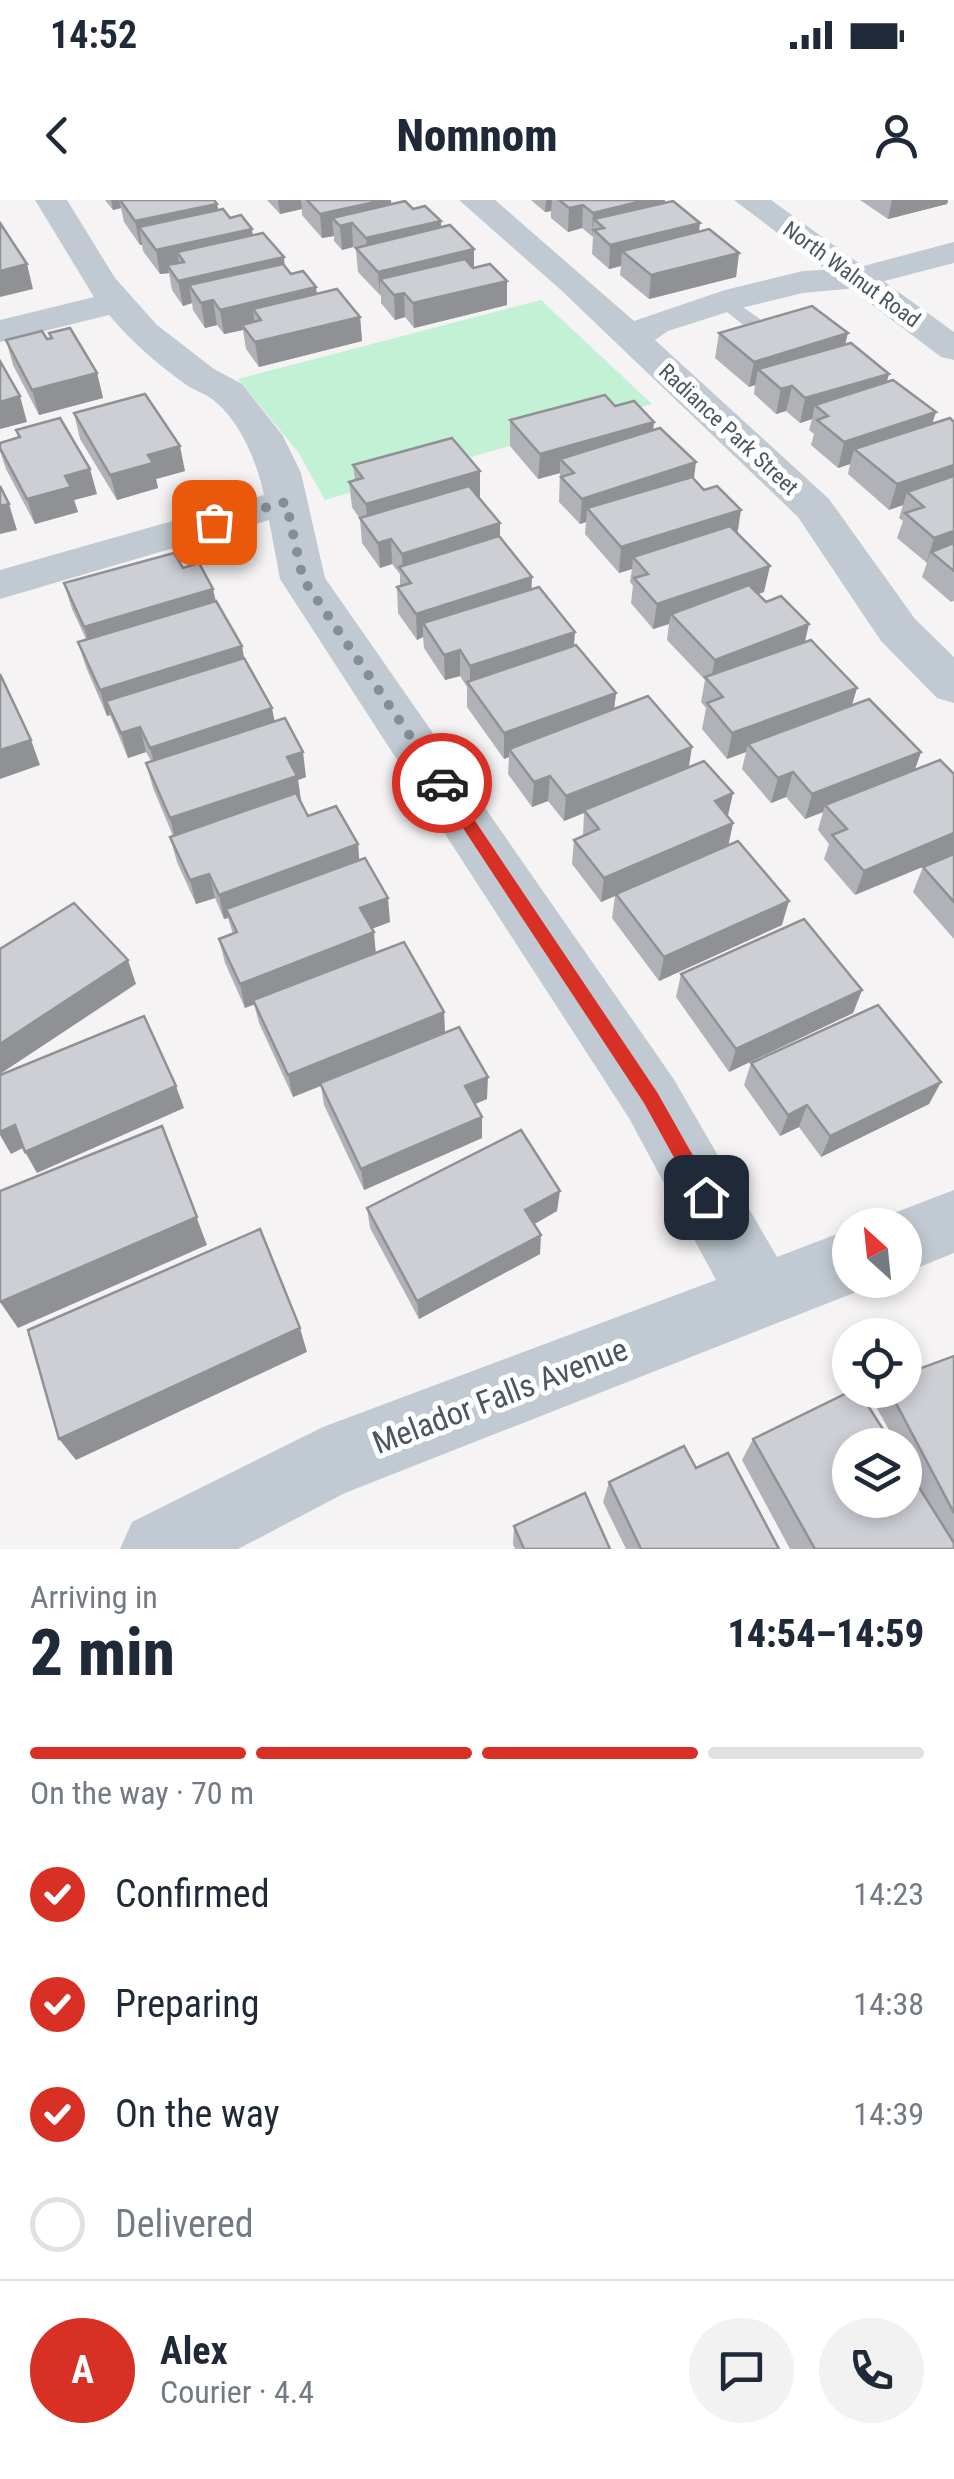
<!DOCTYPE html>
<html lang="en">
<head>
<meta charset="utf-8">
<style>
  body { margin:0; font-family:"Roboto Condensed",sans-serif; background:#f2f2f3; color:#1f2937; height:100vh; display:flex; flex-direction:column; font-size:38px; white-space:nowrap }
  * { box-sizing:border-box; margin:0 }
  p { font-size:32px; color:#747a83 }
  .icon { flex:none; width:55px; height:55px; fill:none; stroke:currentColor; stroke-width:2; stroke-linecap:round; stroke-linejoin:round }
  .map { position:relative; height:1349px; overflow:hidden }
  .details { display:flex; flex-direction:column; background:#fff; flex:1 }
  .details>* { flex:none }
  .needle { width:65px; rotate:333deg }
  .controls { position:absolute; left:832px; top:1008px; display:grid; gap:20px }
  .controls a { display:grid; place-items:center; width:90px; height:90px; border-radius:50%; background:#fff; box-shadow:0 5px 15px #0003; font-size:50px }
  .pin { position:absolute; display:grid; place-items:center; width:85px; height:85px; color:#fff; margin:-42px; border-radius:20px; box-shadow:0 5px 15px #0006 }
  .courier { position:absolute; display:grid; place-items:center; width:100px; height:100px; margin:-50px; border:8px solid #d93025; border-radius:50%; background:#fff; color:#222; box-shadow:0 2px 12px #0007 }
  .overview em { font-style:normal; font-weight:800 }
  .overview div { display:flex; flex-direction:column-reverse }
  .overview { display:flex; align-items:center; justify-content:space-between; height:170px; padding:0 30px }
  h1 { font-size:65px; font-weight:800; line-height:75px }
  .bar { display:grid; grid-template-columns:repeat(4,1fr); gap:15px 10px; align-content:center; height:120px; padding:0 30px }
  .bar i { height:12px; border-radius:8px; background:#e0e1e3 }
  .bar .on { background:#d93025 }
  .bar p { grid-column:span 4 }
  .line { display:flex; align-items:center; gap:25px; padding:0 30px; border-top:2px solid #e0e1e3 }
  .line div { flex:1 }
  .round { display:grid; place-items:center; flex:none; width:105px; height:105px; border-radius:52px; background:#f2f2f3 }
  ol { padding:0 30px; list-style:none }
  li { display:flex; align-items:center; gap:30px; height:110px }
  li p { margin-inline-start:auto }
  li .icon { padding:10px; border-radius:50%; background:#d93025; color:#fff; stroke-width:4 }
  li:last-child { color:#747a83 }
  li i { width:55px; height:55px; border:5px solid #e0e1e3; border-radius:50% }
  .status { display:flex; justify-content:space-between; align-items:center; height:70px; padding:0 50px; background:#fff; direction:ltr }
  .status svg { height:28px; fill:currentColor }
  header { display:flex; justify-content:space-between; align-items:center; height:130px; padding:0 30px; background:#fff; font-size:45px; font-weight:800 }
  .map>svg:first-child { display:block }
  .green { fill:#c3f1d5 }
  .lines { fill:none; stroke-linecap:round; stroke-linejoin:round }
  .service { fill:#c1cad2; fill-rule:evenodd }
  .minor { fill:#c1cad2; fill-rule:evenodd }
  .tertiary { fill:#c1cad2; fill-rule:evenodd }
  .wall { fill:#b0b2b7 }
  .shaded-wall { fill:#909195 }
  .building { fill:#cdcfd5; stroke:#909195; stroke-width:2.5 }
  .route { fill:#d93025 }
  .done { stroke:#868d94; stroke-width:10; stroke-dasharray:0 18 }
  .labels { text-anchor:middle; stroke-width:10; stroke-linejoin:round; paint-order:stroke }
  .far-street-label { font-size:22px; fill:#4a5661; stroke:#fff }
  .near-street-label { font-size:32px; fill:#4a5661; stroke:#fff }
</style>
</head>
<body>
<div class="status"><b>14:52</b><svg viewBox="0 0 49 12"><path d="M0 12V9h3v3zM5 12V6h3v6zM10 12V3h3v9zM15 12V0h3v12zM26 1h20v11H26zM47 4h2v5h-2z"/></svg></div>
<header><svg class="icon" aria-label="back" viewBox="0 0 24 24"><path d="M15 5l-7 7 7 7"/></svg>Nomnom<svg class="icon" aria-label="person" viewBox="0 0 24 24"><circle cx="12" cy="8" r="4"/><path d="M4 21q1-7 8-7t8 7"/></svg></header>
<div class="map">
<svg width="954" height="1349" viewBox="0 0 954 1349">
  <rect width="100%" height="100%" fill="#f5f3f3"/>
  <path class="green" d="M541 100 652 204 325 300 298 252 238 179Z"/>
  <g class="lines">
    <path class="service" d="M725 95 760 119V127H746L718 105V97Z"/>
    <g class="minor">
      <path d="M35 0H67L115 78 157 125 214 169 242 184 283 236 301 273 325 378 673 878 777 1057 850 1029V1080H876L874 1085 345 1293 238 1349H120L132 1322 323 1227 716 1080 629 918 280 379 269 320 0 399V370L264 295C257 262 240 220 212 199 204 193 193 190 185 184 157 164 131 141 109 115L0 142V120L94 97Z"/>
      <path d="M459 0H495L634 121 725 90 803 71 856 68 954 42V63L857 88 803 93 737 109 668 131 655 140 829 299 915 419 954 457V503L937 498 881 441 798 317 562 91Z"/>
      <path d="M954 990V1053L905 1073V1025H878L881 1018Z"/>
    </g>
    <path class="tertiary" d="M734 0H771L954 132V160L941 157Z"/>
  </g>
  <g class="wall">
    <path d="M105 0H214L217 4 218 10 253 35 291 74 316 87 317 94 360 117 362 141 259 167 246 149 243 130 224 134 217 125 205 128 193 110 192 103 183 106 172 90 169 73 160 74 143 51 142 45H140L124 22 121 8 113 10Z"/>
    <path d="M267 0H391V4L413 9 474 49V68L507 105 414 128 405 117 395 120 381 103V96L358 72 356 50 353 47 342 50 334 41V36L322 38 302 15V9L280 14Z"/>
    <path d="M531 0H665L664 3 699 31 739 53 736 77 649 99 620 75 621 66 609 69 592 54 593 37 582 28 568 32 551 18V11L545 12Z"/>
    <path d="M860 0H948L947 4 888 19Z"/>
    <path d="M49 133 97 173 103 198 39 215 13 165 6 140 47 139 50 138Z"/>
    <path d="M719 133 845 145 932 224 954 222V401L951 402 922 377 927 363 897 338 903 321 899 318 903 305 889 310 848 274 850 264 838 268 811 245 814 234 809 230 812 219 800 223 786 211 776 214 754 194 755 185 749 187 715 158Z"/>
    <path d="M615 206 654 222 653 230 737 334 764 392 758 394 805 442 857 488 852 505 921 552 915 570 855 695 824 659 829 644 818 630 823 612 805 619 786 597 771 603 742 569 746 552 727 559 702 529 706 508 701 502 705 480 667 440 669 424 653 429 631 403 633 386 630 382 632 369 619 373 585 334 586 322 580 324 559 302 560 273 538 279 510 246V220Z"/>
    <path d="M74 213 185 271 156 279 158 288 117 300 80 239Z"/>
    <path d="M16 230 97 294 74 300 78 312 35 324 6 269 0 251V243L18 238Z"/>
    <path d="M353 265 480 297H479L500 323V337L532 389 574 445 616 493 614 509 688 567 733 593 728 616 733 623 728 645 782 725 659 781 612 718 615 696 601 702 572 664 574 640 583 636 584 613 564 621 548 601 532 607 508 574 509 557 504 559 467 507V487L460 476 445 480 424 448 423 437 417 440 398 413 397 387 400 386V374L392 364 380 368 362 343 360 319 352 307 349 282 355 280Z"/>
    <path d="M183 368 213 389 216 401 242 446 244 458 275 522 306 577 298 580 301 601 308 616 358 644 359 660 390 722 371 729 376 753 444 812 445 833 487 899 475 904 482 938 364 990 324 905 321 886 293 897 259 823 254 804 245 808 225 763 219 739 233 734 228 718 224 719 215 698 196 704 177 662 170 637 173 636 153 588 146 563 151 561 146 552 128 558 110 515 107 516 86 467 78 442 86 439 72 409 64 383Z"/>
    <path d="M954 654V739L913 692 923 667Z"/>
    <path d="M681 774 862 790 853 813 729 872 676 797Z"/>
    <path d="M751 863 941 882 929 904 821 957 799 927 780 936 744 885Z"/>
    <path d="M367 1008 557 1011 534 1024 540 1054 419 1119 370 1028Z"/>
    <path d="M954 1156V1349H790L742 1260 753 1239 917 1284 905 1261V1245H897L872 1199 879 1190H905Z"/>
    <path d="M696 1268 779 1349H626L603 1302 609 1282Z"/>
    <path d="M514 1326 610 1349H515L513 1344Z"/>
  </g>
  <g class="shaded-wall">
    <path d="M111 0H119L121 8 113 10Z"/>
    <path d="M278 0H301L302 9 280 14Z"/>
    <path d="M376 0H391L392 12 352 23 353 47 342 50 340 26 332 18 334 36 322 38 320 14Z"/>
    <path d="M546 0H552L551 11 545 12Z"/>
    <path d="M646 0H665L663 19 604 28 594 19 592 37 593 13Z"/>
    <path d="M892 0H948L947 4 888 19Z"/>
    <path d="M217 4 221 28 139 27 142 45H140L135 21Z"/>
    <path d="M583 5 582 28 568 32 569 8Z"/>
    <path d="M441 21V45L367 60 366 38Z"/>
    <path d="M700 23 697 47 622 51 621 66 609 69 610 45Z"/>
    <path d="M252 29 255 53 184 62 177 52 180 70 167 65 169 73 160 74 156 50Z"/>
    <path d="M474 49V73L380 79V96L378 72Z"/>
    <path d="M739 53 736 77 649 99 651 75Z"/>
    <path d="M284 57 286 81 189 85 192 103 183 106 178 81Z"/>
    <path d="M27 64 33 89 0 97V71Z"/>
    <path d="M507 81V105L414 128 413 103Z"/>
    <path d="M316 87 318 111 261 120 253 109 255 127 242 125 243 130 224 134 220 110Z"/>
    <path d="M404 93 405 117 395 120 394 95Z"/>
    <path d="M213 100 217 125 205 128 201 103Z"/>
    <path d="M360 117 362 141 259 167 255 142Z"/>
    <path d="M848 133 842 158 758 169 755 185 749 187 754 162Z"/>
    <path d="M97 173 103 198 39 215 32 190Z"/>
    <path d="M889 174 882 199 815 205 812 219 800 223 805 198Z"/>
    <path d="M792 186 786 211 776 214 781 189Z"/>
    <path d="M20 196 27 222 0 229V202Z"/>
    <path d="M936 212 928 237 854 249 850 264 838 268 844 242Z"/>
    <path d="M654 222 651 247 560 259V273L538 279 540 254Z"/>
    <path d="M180 246 185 271 156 279 158 288 117 300 110 275 148 255Z"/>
    <path d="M696 262 693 287 587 308 586 322 580 324 582 299Z"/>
    <path d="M954 265V287L907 292 903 305 889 310 897 284Z"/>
    <path d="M90 269 97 294 74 300 78 312 35 324 27 299 65 276Z"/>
    <path d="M480 271V297L368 330 366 304Z"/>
    <path d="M9 304 17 330 0 334V306Z"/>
    <path d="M741 310 737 336 633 357 632 369 619 373 621 347Z"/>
    <path d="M500 323V349L403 372 402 354Z"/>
    <path d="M954 331V354L931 352 926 364 934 338Z"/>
    <path d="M391 339 392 364 380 368 378 343Z"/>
    <path d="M770 366 764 392 678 421 671 414 669 424 653 429 657 404Z"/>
    <path d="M532 377 531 402 423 423V437L417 440 416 414Z"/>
    <path d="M213 389 218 415 91 452 84 427Z"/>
    <path d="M809 424 803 450 710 483 715 460Z"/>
    <path d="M575 432 573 458 470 486V466Z"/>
    <path d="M242 446 246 472 106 501 110 515 107 516 100 490Z"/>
    <path d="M460 450V476L445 480 444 455Z"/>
    <path d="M857 488 849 514 748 544 746 552 727 559 732 533Z"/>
    <path d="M616 493 613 519 509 549V557L504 559V533Z"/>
    <path d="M272 508 277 533 157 573 150 548Z"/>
    <path d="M140 527 146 552 128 558 121 533Z"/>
    <path d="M31 540 40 565 0 579V550Z"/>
    <path d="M692 547 688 572 584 610V613L564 621 566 596Z"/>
    <path d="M303 552 306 577 298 580 301 601 176 643 170 618 287 557Z"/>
    <path d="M921 552 912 577 825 605 823 612 805 619 812 594Z"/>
    <path d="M793 572 786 597 771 603 778 578Z"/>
    <path d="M550 576 548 601 532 607 534 582Z"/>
    <path d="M733 593 727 618 715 601Z"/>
    <path d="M733 623 728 647 601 702 604 678Z"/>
    <path d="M954 633V654L855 695 864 671Z"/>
    <path d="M358 644 360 669 226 709 228 718 224 719 219 695Z"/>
    <path d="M209 674 215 698 196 704 190 680Z"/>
    <path d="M388 698 390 722 363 732 360 708Z"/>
    <path d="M789 701 782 725 659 781 664 757Z"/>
    <path d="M374 732 376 756 245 808 240 784Z"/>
    <path d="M128 760 136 784 0 874V844Z"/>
    <path d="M862 790 853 813 729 872 736 849Z"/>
    <path d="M444 812 445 835 293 897 288 875Z"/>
    <path d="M488 877 487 899 465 908V886Z"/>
    <path d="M941 882 929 904 821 957 830 936Z"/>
    <path d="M176 886 184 908 37 973 25 952Z"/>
    <path d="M807 905 799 927 780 936 788 915Z"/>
    <path d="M482 917V938L364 990 361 969Z"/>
    <path d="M15 925 27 946 11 954 0 935V932Z"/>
    <path d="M162 926 207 1045 18 1128 0 1102Z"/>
    <path d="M560 991 557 1011 524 1030 525 1010Z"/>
    <path d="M541 1035 540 1054 419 1119 417 1101Z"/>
    <path d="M300 1128 307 1152 76 1260 59 1239Z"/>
  </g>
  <g class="building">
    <path d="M120 0H214L217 4 135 21Z"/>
    <path d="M307 0H384L320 14Z"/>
    <path d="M559 0H646L593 13 583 5 569 8Z"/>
    <path d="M405 1 413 9 425 6 441 21 366 38 352 23 340 26 332 18Z"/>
    <path d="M673 1 700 23 610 45 594 30 604 28 594 19Z"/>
    <path d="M223 9 230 18 241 15 252 29 156 50 139 27Z"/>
    <path d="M0 23 27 64 0 71Z"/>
    <path d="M450 25 474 49 378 72 356 48Z"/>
    <path d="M709 29 739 53 651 75 622 51Z"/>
    <path d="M263 33 284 57 178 81 167 65 184 62 177 52Z"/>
    <path d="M465 59 473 68 490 64 507 81 413 103 404 93 394 95 380 79Z"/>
    <path d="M283 64 291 74 303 71 316 87 220 110 213 100 201 103 189 85Z"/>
    <path d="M337 89 360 117 255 142 242 125 261 120 253 109Z"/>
    <path d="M812 106 848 133 754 162 719 133Z"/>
    <path d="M70 128 97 173 32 190 6 140 42 131 47 139 52 138 49 133Z"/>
    <path d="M851 143 889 174 805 198 792 186 781 189 758 169Z"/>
    <path d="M0 161 20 196 0 202Z"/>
    <path d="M893 180 936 212 844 242 817 220 828 216 815 205Z"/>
    <path d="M145 194 180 246 148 255 153 263 110 275 74 213Z"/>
    <path d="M605 195 615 206 634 201 654 222 540 254 510 220Z"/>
    <path d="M60 218 90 269 65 276 71 287 27 299 0 248V243L20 237 16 230Z"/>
    <path d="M950 218 954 222V265L897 284 854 249Z"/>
    <path d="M660 228 696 262 582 299 561 277 574 273 560 259Z"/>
    <path d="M452 238 480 271 366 304 349 282 363 278 353 265Z"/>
    <path d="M954 276V331L934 338 905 313 924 307 907 292Z"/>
    <path d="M692 277 704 290 717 286 741 310 621 347 587 308Z"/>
    <path d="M0 286 9 304 0 306Z"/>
    <path d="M469 286 500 323 402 354 391 339 378 343 360 318Z"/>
    <path d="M730 326 770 366 657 404 634 378 648 374 633 357Z"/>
    <path d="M499 336 532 377 416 414 397 387 411 383 399 367Z"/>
    <path d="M954 343V371L931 352Z"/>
    <path d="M174 353 183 368 199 363 213 389 84 427 64 383Z"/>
    <path d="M749 385 766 402 781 396 809 424 715 460 671 414Z"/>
    <path d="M539 387 575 432 470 466 460 450 444 455 423 423Z"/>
    <path d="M216 401 242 446 100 490 78 442Z"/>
    <path d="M811 440 857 488 732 533 707 503 723 497 705 477Z"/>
    <path d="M576 445 616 493 504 533 467 482Z"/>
    <path d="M244 458 272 508 150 548 140 527 121 533 106 501Z"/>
    <path d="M0 474 31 540 0 550Z"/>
    <path d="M648 496 692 547 566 596 550 576 534 582 509 549Z"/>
    <path d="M869 499 921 552 812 594 793 572 778 578 748 544Z"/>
    <path d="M285 518 303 552 287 557 297 576 170 618 146 563Z"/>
    <path d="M940 560 954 574V633L864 671 832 635 847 629 825 605Z"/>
    <path d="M704 561 733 593 715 601 733 623 604 678 574 640 599 629 584 610Z"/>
    <path d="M296 593 308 616 336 606 358 644 219 695 209 674 190 680 170 637Z"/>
    <path d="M738 641 789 701 664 757 616 694Z"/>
    <path d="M954 654V702L923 667Z"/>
    <path d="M365 658 388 698 360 708 374 732 240 784 219 739 237 732 226 709Z"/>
    <path d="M74 703 128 760 0 844V749Z"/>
    <path d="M804 719 862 790 736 849 681 774Z"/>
    <path d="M404 742 444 812 288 875 253 800Z"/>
    <path d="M878 805 941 882 830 936 807 905 788 915 751 863Z"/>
    <path d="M144 816 176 886 25 952 15 925 0 932V875Z"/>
    <path d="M459 827 488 877 465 886 482 917 361 969 320 883Z"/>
    <path d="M162 926 197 1017 0 1102V991Z"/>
    <path d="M521 930 560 991 525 1010 541 1035 417 1101 367 1008Z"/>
    <path d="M260 1029 300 1128 59 1239 28 1130Z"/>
    <path d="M954 1156V1313L889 1190H905V1174Z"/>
    <path d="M853 1190H858L893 1245H850V1300H905V1265L954 1343V1349H815L753 1239Z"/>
    <path d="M684 1246 696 1268 728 1253 779 1349H641L609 1282Z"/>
    <path d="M585 1293 610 1349H524L514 1326Z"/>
  </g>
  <path class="route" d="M442 577 447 579 657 892 713 991V1003H699L644 903 436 587V579Z"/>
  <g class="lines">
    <path class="done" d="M214 322 286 302 303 379 442 583"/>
  </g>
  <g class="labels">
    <g class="far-street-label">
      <text transform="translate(852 74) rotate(36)" y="8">North Walnut Road</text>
      <text transform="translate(729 229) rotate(43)" y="8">Radiance Park Street</text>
    </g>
    <g class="near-street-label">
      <text transform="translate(500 1196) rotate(-21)" y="11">Melador Falls Avenue</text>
    </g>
  </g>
</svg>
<div class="controls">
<a><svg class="needle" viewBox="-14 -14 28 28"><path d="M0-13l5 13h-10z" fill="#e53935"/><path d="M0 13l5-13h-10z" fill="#747a83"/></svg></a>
<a><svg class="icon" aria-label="locate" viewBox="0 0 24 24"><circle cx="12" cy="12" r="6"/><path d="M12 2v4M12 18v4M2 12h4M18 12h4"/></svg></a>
<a><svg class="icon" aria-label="layers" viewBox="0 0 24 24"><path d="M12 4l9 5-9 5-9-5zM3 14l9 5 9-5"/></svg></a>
</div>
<div class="pin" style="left:214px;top:322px;background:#ea580c"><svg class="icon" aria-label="bag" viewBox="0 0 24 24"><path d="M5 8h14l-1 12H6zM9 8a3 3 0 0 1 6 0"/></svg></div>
<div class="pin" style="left:706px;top:997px;background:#1f2937"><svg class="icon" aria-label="home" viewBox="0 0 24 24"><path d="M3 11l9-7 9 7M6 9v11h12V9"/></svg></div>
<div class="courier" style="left:442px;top:583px"><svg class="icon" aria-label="car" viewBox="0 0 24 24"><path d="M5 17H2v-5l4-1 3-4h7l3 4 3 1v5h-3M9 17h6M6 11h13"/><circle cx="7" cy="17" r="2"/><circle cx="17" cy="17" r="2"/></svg></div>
</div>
<section class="details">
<div class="overview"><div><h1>2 min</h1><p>Arriving in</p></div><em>14:54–14:59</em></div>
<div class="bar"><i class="on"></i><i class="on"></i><i class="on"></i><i></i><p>On the way · 70 m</p></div>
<ol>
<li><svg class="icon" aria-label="check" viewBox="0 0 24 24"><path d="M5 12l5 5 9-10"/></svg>Confirmed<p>14:23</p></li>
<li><svg class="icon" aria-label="check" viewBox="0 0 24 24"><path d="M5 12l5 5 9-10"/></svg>Preparing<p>14:38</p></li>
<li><svg class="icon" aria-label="check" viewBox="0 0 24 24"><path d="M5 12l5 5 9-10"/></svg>On the way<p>14:39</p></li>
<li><i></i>Delivered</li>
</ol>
<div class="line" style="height:180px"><b class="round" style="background:#d93025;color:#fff">A</b><div><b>Alex</b><p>Courier · 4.4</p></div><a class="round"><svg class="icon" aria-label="chat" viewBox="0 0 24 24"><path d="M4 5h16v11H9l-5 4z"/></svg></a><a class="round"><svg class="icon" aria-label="phone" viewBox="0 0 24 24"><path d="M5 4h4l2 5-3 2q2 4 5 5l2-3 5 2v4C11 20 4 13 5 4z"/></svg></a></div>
</section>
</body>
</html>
